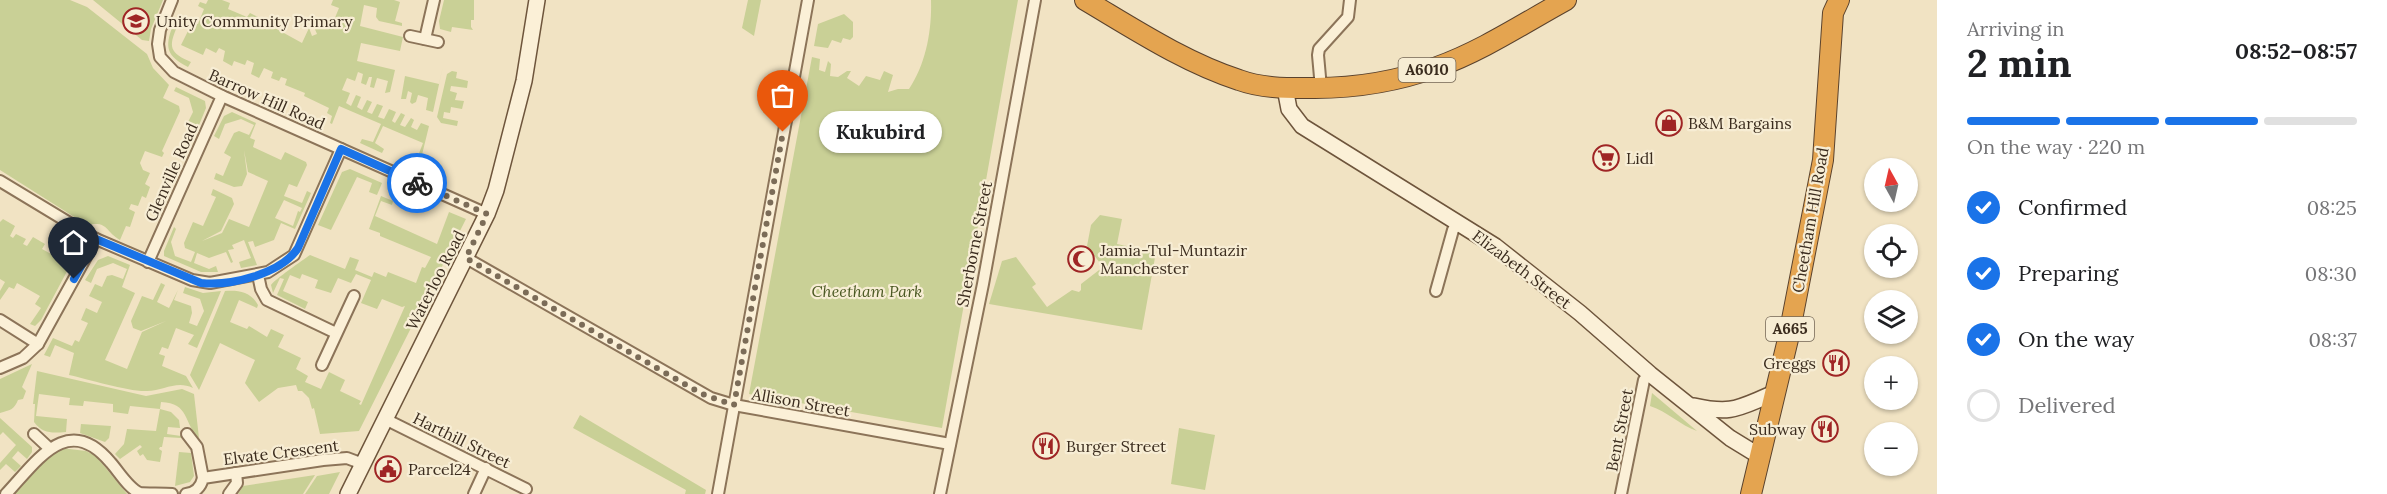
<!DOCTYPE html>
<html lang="en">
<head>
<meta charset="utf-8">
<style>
  body { margin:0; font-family:Lora,serif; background:#f2f2f2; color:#202124; height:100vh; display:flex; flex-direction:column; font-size:22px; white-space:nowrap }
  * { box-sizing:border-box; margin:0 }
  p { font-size:20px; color:#757577 }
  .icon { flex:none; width:33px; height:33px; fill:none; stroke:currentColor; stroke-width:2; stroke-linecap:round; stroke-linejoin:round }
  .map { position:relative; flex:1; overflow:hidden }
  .drawer { display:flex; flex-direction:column; background:#fff; width:450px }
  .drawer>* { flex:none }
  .needle { width:39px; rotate:352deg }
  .controls { position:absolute; left:1864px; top:158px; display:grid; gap:12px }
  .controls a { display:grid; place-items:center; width:54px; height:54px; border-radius:50%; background:#fff; box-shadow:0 2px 4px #0004; font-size:30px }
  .pin { position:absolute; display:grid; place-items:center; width:51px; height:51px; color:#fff; margin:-62px -26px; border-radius:50% 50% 50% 0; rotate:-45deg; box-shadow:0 0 6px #0007 }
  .pin .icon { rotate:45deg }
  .courier { position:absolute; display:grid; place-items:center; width:60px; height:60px; margin:-30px; border:4px solid #1a73e8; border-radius:50%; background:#fff; color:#222; box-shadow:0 2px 8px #0007 }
  .bubble { position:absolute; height:42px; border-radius:21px; background:#fff; box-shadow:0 2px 4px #0004; font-size:20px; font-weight:700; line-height:42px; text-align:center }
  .summary em { font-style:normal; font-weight:700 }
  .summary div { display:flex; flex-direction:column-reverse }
  .summary { display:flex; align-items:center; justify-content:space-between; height:102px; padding:0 30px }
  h1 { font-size:39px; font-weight:700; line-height:45px }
  .bar { display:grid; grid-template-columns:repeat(4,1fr); gap:9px 6px; align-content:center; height:72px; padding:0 30px }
  .bar i { height:8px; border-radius:4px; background:#e0e0e0 }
  .bar .active { background:#1a73e8 }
  .bar p { grid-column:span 4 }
  ol { padding:0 30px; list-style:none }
  li { display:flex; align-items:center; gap:18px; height:66px }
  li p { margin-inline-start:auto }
  li .icon { padding:6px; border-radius:50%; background:#1a73e8; color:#fff; stroke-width:4 }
  li:last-child { color:#757577 }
  li i { width:33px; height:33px; border:3px solid #e0e0e0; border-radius:50% }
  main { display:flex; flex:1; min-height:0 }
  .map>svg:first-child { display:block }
  .green { fill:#c9d096; fill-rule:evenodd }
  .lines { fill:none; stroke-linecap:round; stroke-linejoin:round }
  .street-casing { stroke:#8c7459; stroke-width:14 }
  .secondary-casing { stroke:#6e553c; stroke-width:18 }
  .highway-casing { stroke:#5a422d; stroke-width:22 }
  .street { stroke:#fbf0d7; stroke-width:10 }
  .secondary { stroke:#fbf0d7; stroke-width:15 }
  .highway { stroke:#e4a450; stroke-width:20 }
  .done { stroke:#7b6c58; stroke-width:6; stroke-dasharray:0 10.8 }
  .route { stroke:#1a73e8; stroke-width:8 }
  .labels { text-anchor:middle; stroke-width:4.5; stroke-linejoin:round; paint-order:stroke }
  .shield { fill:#f7edd4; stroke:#736655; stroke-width:1.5 }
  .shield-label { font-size:15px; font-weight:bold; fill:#3b2c1e }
  .poi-label { font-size:16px; fill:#3b2c1e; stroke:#f7edd4; text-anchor:start }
  .street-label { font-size:16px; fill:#3b2c1e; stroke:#f7edd4 }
  .park-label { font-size:16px; font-style:italic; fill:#4b5923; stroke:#f7edd4 }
</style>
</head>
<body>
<main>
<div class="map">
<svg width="1937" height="494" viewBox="0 0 1937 494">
  <rect width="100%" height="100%" fill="#f1e3c3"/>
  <g class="green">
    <path d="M0 0H70L87 7 147 54 153 68 169 85 163 98 179 106 180 111 162 151 164 153 162 157 145 151 140 163 143 170 150 173 145 184 150 187 146 198 142 196 138 206 131 204 129 209 135 212 130 227 126 226 120 240C104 231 109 221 87 225L0 170Z"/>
    <path d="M93 0H163L151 29 149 41 142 40Z"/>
    <path d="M208 0H222L230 3 228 9 247 17 250 13 258 17 256 22 272 29 273 27 302 43 309 28 312 36 317 34 311 20 315 18 332 25 339 8 331 5 333 0H394L400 2 395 21 402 23V26L379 21 376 17 377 8 364 5 360 26 403 37 400 51 361 43 357 61 395 70 390 92 385 93 388 81 377 78 374 88 370 87 372 77H369L366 85 361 83 363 74 358 72 355 81 347 78 342 90 350 93 346 103 351 106 356 95 361 97 357 107 362 110 367 100 372 102 367 112 372 114 377 104 383 106 378 117 384 119 389 109 396 112 392 121 395 123 401 113 405 115 400 125 405 127 411 118 414 120 411 127 417 130 421 123 429 126 420 163 416 161 423 143 383 126 375 143 384 149 382 153 360 143 362 139 373 142 381 124 339 106 332 124 330 123 332 116 327 113 329 108 304 96 305 93 285 85 287 79 281 77 279 81 271 78 273 72 264 68 259 78 251 74 254 63 247 60 245 65 234 61 232 66 223 61 225 51 219 48 216 53 206 48 203 55 181 45 192 23 198 24 204 9 198 6 200 2 206 4Z"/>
    <path d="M444 0H474V20H471V27L473 30 452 27 451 32 440 29 439 21Z"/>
    <path d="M748 0H761L754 36 742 28Z"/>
    <path d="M931 0H1018L942 428 749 394 812 57 820 59 819 70 825 72 828 61 831 64 830 76 838 77 847 71H851L847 78 859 86 866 76 880 80 884 71 893 75 888 92 898 89H909C926 64 932 30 931 0Z"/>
    <path d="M844 14 853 22V37L850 40 843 38 841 43 832 40 828 48 814 46 818 24Z"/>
    <path d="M173 25 177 27C168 47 170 53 191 62L188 67C167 56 164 48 173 25Z"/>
    <path d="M443 66 433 112 426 110 428 98 418 95 416 102 412 104 410 102 412 93 408 91 406 99H401L405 76 439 84Z"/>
    <path d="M452 71 457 72 456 78 468 81 467 88 451 86 450 91 457 93 455 100 464 101 462 109 451 107 450 113 444 112 443 118 458 121 457 126 441 123 437 117 447 74Z"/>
    <path d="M176 87 205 101 206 108 197 130 186 126 193 112 189 98 174 91Z"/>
    <path d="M232 112 256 123 250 138 255 140 253 147 281 160 285 152 306 162 307 165 297 187 289 184 284 196 302 203 307 191 311 193 295 229 281 223 274 240 255 247 253 241 248 242 257 265 241 268 239 262 251 258 244 240 232 245 234 249 228 250 233 262 231 263 226 252 209 258 197 253 194 263 209 269 216 266 218 272H201L164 256V251L174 227 176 229 171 242 175 256 191 262 195 252 185 248 184 243 193 222 203 226 216 197 211 195 213 189 232 198 234 204 221 231 202 241 222 233 229 219 249 227 268 181 248 172 244 150 247 174 242 186 234 187 214 179 216 173 223 176 231 157 224 153 234 133 239 131 249 135 254 125 241 119 225 124 219 139 214 136 224 116ZM284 200 302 208 300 212 298 211 293 226 275 218Z"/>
    <path d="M350 169 382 183 377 195 369 192 372 183 357 177 331 230 318 225 342 172Z"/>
    <path d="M381 196 393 201 392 205 381 201 375 216 437 244 449 212 466 219 359 431 320 434 314 408 312 409 309 398 302 391H298L296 385 278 388 259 402 245 383 255 360 220 343 199 390 190 375 225 291C239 290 251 292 258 305L257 308 239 300 230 322 247 329 249 326 267 337 271 329 284 335 278 347 301 358 296 369 308 376 305 382 321 389 329 372 345 380 340 391 361 401 359 404 361 405 405 306 402 307 382 299 377 309 361 303 371 280 356 274 351 283 338 278 331 293 315 288 318 280 302 274 300 279 290 275 283 291 308 302 305 309 277 295 284 279 280 278 273 293 271 285C274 280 303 260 310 255L345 269 350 257 359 260 355 270 372 277 374 272 386 277 388 272 416 283 422 267 425 268 431 257 380 236V233L369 229Z"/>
    <path d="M1100 215 1122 219 1117 244 1156 252 1142 330 989 304 1002 261 1016 257 1036 284 1032 287 1047 307 1072 290 1079 292 1081 290V284L1103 267 1087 246 1091 225Z"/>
    <path d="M3 219 15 226 10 236 13 238 16 234 26 239 23 244 27 246 33 237 45 244 42 249 64 261 66 259 72 262 41 320 35 326 30 324 41 308 35 304 40 296 17 283 14 289 9 287 0 300V291L5 282 0 279V222Z"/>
    <path d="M108 256 130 265 122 287 135 293 105 360 127 369 142 332 166 321 141 331 133 328 131 321 142 296 153 300 161 283 165 285 157 302 169 308 178 290 174 300 191 306 192 313 189 323 197 326 204 311 200 299 183 293 185 287 203 293 221 291 197 348 188 344 194 335 176 328 168 349 162 347 159 354 165 356 162 366 186 376 193 388C176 380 164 391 147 391 129 392 88 379 69 375L74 353 55 345 50 357 44 355 53 338 72 346 75 340 79 342 88 323 81 320 86 308 97 313 102 302 89 296 95 284 102 287 107 276 112 275 123 279 127 269 113 263 97 269 91 283 85 280 98 260Z"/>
    <path d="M32 364 22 387 26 391 23 399 18 400C14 410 10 410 0 413V379Z"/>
    <path d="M37 371 146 396 182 389 194 394 199 438C183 423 190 403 161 402L160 409 171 412 179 420 180 428 168 427 167 434 181 436V438L164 437 162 447H160L159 449 162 451 160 462 147 460 143 454 140 456 137 451 142 447 140 445 120 459 115 454 124 444 127 429 156 431 160 409 130 406 128 414 113 412V404L84 401 83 406 69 405 70 398 39 394 36 416 67 419 66 432C52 433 43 434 34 422L35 404H33Z"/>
    <path d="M1652 393 1697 431C1680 425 1668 412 1650 406Z"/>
    <path d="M580 415 706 490 705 494H685L686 490 573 428Z"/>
    <path d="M0 418 32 447V452L27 459 18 451 12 458 21 466 15 472 6 464 0 470V463L16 445 3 432 0 435Z"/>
    <path d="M81 424 111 426 109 438 105 442 80 433Z"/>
    <path d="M1179 428 1215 435 1205 490 1171 484Z"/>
    <path d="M61 448 86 451 96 456 127 494H14L53 453Z"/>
    <path d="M179 452 191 453 194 476 190 482 175 486Z"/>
    <path d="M340 472 329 494H305L317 476Z"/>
    <path d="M315 475 303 494H238L243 486Z"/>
  </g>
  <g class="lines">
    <g class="street-casing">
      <g id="street">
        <path d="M172 0 160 30 158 44 160 57 174 72 222 96 487 214"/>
        <path d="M410 36 438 42"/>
        <path d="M425 39 434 0"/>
        <path d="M1321 88 1318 55 1319 49 1348 17 1350 0"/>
        <path d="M0 181 96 239 192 280 210 283 268 272 294 255 341 149"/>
        <path d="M466 258 711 398 734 405 950 444"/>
        <path d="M148 262 222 96"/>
        <path d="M258 275 261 289 267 300 336 333"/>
        <path d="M1436 291 1453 230 1458 223"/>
        <path d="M0 320 38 344"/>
        <path d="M322 365 354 296"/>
        <path d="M0 368 23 358 38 344 96 239"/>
        <path d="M385 419 526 489"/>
        <path d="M34 434 49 448"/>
        <path d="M187 434 197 447 203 478"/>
        <path d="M6 494C37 461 68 411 111 463 119 472 129 489 140 493 146 494 164 493 172 494"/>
        <path d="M186 494C195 493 201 487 203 478L323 460 347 458 363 464"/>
        <path d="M229 494 237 483 236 473"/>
        <path d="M474 494 486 468"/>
        <path d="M718 494 808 0"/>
        <path d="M940 494 983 284 1035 0"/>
        <path d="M1621 494 1644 380 1650 374"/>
      </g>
    </g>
    <g class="secondary-casing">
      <g id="secondary">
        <path d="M1285 88 1289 109 1302 126 1495 246 1580 313 1650 374 1730 438 1761 457"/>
        <path d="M1694 406C1734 415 1739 407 1775 393"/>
        <path d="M348 494 487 214 496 190 524 81 537 0"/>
      </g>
    </g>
    <g class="highway-casing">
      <g id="highway">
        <path d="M1085 0C1134 29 1184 62 1239 80 1264 89 1289 88 1315 88 1356 88 1398 81 1437 67 1482 51 1524 23 1566 0"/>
        <path d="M1751 494 1789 335 1823 160 1833 13 1839 0"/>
      </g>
    </g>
    <use href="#street" class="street"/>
    <use href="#secondary" class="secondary"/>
    <use href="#highway" class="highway"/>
  </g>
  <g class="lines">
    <path class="done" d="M417 183 487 214 466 258 702 394 734 405 783 132"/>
    <path class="route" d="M74 279 96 239 201 283C231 286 281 274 298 248L341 149 417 183"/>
  </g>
  <defs>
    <g id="school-ring" transform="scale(1.35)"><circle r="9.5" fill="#f7edd4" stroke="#9f2525" stroke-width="1.5"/><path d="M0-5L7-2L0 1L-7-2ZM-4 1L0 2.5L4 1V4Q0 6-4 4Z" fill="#9f2525"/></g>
    <g id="shop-ring" transform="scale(1.35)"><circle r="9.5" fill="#f7edd4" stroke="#9f2525" stroke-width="1.5"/><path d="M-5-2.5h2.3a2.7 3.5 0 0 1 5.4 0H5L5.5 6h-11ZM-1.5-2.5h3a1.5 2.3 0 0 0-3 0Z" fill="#9f2525"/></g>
    <g id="supermarket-ring" transform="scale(1.35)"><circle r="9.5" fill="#f7edd4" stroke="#9f2525" stroke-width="1.5"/><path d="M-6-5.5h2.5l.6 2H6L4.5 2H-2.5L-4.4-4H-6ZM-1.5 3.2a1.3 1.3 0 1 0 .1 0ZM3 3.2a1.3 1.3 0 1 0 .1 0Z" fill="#9f2525"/></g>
    <g id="mosque-ring" transform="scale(1.35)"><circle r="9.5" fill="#f7edd4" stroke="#9f2525" stroke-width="1.5"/><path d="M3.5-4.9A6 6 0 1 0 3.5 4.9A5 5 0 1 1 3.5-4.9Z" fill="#9f2525"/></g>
    <g id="restaurant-ring" transform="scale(1.35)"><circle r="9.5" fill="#f7edd4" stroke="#9f2525" stroke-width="1.5"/><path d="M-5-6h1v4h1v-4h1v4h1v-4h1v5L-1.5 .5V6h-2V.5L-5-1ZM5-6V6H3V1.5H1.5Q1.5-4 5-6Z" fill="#9f2525"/></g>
    <g id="civic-ring" transform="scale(1.35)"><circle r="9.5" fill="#f7edd4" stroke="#9f2525" stroke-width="1.5"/><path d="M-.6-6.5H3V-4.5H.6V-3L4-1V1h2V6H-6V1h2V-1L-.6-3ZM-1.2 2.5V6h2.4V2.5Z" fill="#9f2525"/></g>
  </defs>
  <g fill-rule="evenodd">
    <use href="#school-ring" x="136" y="21"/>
    <use href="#shop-ring" x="1669" y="123"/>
    <use href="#supermarket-ring" x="1606" y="158"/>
    <use href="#mosque-ring" x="1081" y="259"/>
    <use href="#restaurant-ring" x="1836" y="363"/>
    <use href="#restaurant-ring" x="1825" y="429"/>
    <use href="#restaurant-ring" x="1046" y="446"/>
    <use href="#civic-ring" x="388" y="469"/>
  </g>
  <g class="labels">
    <g class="shield">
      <rect x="1398.5" y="58" width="57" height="24" rx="4.5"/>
      <rect x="1766" y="317" width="48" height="24" rx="4.5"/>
    </g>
    <g class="shield-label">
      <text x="1427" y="75">A6010</text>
      <text x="1790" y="334">A665</text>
    </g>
    <g class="poi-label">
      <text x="156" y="27">Unity Community Primary</text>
      <text x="1688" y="129">B&amp;M Bargains</text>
      <text x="1626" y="164">Lidl</text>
      <text x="1100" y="256">Jamia-Tul-Muntazir<tspan x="1100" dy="18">Manchester</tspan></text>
      <text x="1816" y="369" text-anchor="end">Greggs</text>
      <text x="1806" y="435" text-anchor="end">Subway</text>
      <text x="1066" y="452">Burger Street</text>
      <text x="408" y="475">Parcel24</text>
    </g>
    <g class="street-label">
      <text transform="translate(267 99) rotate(24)" y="6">Barrow Hill Road</text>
      <text transform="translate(171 172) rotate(-66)" y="6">Glenville Road</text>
      <text transform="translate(1810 220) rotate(-80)" y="6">Cheetham Hill Road</text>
      <text transform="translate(974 244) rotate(-79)" y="6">Sherborne Street</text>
      <text transform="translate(1522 269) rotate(37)" y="6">Elizabeth Street</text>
      <text transform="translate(435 280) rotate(-63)" y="6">Waterloo Road</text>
      <text transform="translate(801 402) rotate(10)" y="6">Allison Street</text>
      <text transform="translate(1619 430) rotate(-79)" y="6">Bent Street</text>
      <text transform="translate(462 440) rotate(26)" y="6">Harthill Street</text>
      <text transform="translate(281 452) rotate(-7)" y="6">Elvate Crescent</text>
    </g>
    <g class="park-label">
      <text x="867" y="297">Cheetham Park</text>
    </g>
  </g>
</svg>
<div class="controls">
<a><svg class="needle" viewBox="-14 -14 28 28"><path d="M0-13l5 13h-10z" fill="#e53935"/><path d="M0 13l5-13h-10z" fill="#757577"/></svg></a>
<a><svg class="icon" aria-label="locate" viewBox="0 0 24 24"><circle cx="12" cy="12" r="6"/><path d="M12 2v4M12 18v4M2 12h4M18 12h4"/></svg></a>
<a><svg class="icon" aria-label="layers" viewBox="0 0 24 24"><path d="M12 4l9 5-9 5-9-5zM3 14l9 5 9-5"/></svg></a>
<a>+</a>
<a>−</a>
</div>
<div class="pin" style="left:783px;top:132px;background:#ea580c"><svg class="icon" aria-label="bag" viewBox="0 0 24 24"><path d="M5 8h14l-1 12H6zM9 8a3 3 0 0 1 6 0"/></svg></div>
<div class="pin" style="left:74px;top:279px;background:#1f2937"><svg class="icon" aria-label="home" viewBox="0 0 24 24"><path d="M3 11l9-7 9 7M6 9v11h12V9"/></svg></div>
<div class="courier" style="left:417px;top:183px"><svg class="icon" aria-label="bike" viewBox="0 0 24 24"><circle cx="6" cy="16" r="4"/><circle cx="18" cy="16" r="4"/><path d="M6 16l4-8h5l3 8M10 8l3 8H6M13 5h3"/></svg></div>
<div class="bubble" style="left:819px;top:111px;width:123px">Kukubird</div>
</div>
<section class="drawer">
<div class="summary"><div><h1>2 min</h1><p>Arriving in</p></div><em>08:52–08:57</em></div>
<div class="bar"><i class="active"></i><i class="active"></i><i class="active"></i><i></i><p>On the way · 220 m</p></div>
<ol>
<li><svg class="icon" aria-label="check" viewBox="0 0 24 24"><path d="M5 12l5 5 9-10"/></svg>Confirmed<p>08:25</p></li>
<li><svg class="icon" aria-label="check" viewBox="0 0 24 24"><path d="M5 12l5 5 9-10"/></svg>Preparing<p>08:30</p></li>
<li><svg class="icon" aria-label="check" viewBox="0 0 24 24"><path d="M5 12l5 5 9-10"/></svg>On the way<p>08:37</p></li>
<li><i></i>Delivered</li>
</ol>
</section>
</main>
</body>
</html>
